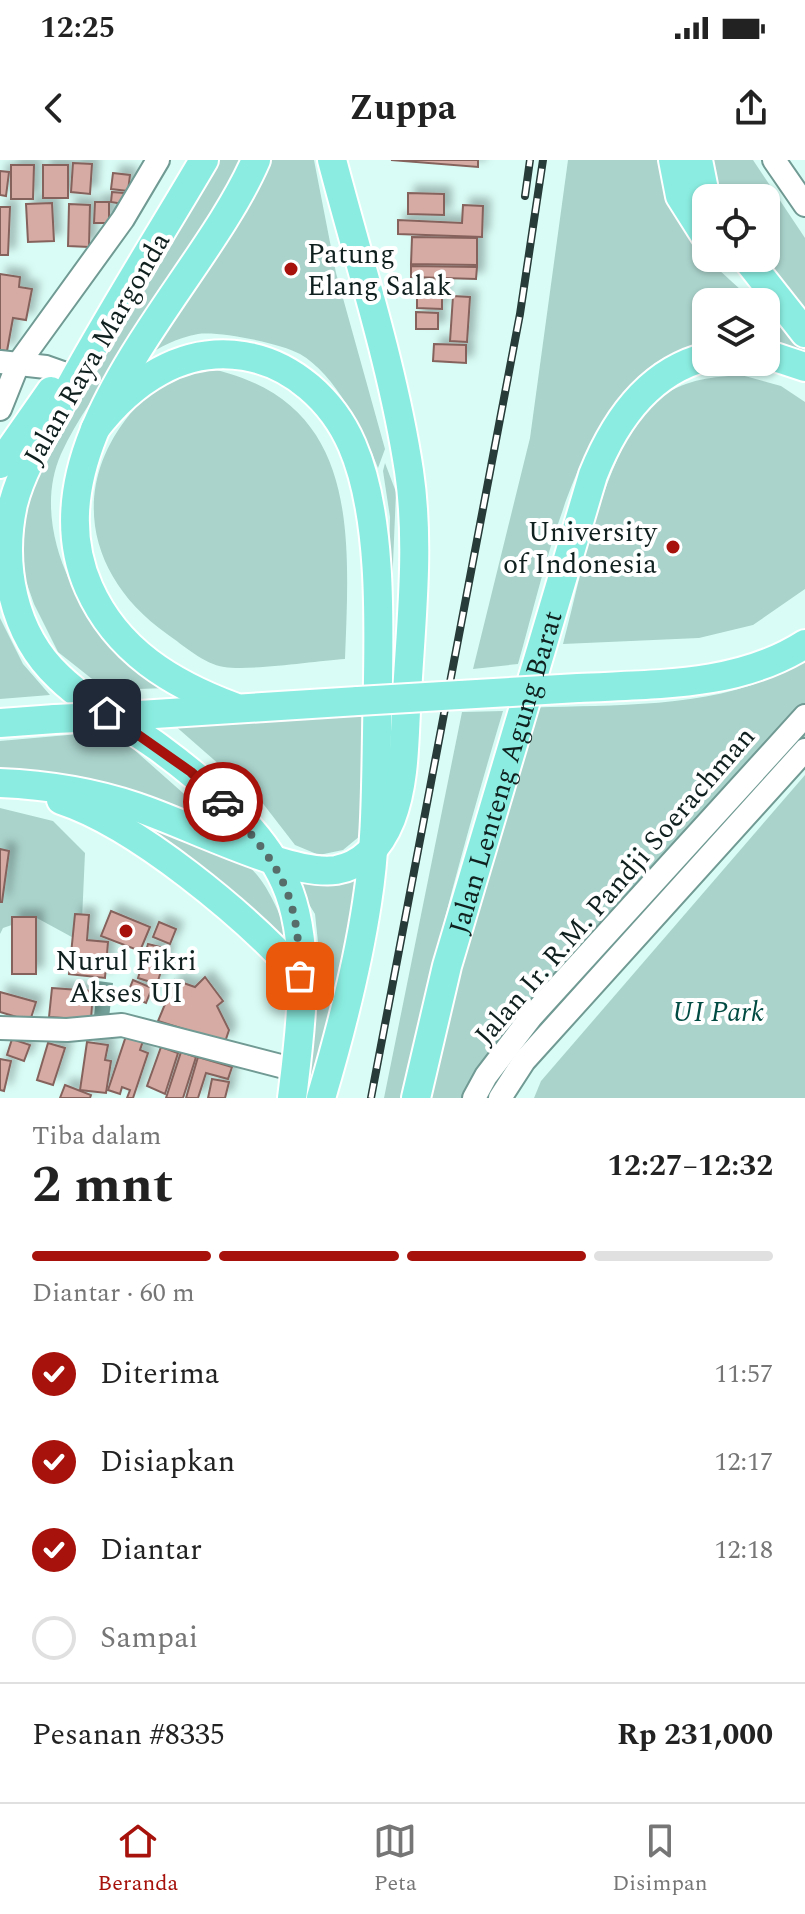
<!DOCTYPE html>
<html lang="id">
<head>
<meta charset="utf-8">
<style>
  body { margin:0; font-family:Spectral,serif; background:#f6f6f6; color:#222; height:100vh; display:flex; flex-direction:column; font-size:30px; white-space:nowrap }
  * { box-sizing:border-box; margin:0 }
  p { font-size:26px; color:#767676 }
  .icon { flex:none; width:44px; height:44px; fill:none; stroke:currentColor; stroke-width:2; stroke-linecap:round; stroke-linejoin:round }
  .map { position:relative; height:938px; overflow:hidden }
  .side { display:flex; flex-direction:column; background:#fff; flex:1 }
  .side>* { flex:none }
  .fabs { position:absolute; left:692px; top:24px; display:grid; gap:16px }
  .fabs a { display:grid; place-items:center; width:88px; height:88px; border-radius:16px; background:#fff; box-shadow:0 2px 6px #0004; font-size:40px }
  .pin { position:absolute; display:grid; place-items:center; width:68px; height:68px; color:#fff; margin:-34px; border-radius:16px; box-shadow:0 4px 12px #0006 }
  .courier { position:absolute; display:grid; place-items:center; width:80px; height:80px; margin:-40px; border:6px solid #a7130c; border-radius:50%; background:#fff; color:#222; box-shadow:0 2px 10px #0007 }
  .headline em { font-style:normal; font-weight:700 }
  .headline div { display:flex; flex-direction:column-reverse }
  .headline { display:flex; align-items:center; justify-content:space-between; height:136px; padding:0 32px }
  h1 { font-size:52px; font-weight:700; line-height:60px }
  .bar { display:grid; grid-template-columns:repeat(4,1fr); gap:12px 8px; align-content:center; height:96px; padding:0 32px }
  .bar i { height:10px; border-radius:6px; background:#e0e0e0 }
  .bar .on { background:#a7130c }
  .bar p { grid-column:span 4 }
  .line { display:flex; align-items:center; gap:20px; padding:0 32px; border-top:2px solid #e0e0e0 }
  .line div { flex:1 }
  ol { padding:0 32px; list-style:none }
  li { display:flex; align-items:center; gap:24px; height:88px }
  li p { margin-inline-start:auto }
  li .icon { padding:8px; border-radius:50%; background:#a7130c; color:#fff; stroke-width:4 }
  li:last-child { color:#767676 }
  li i { width:44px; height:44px; border:4px solid #e0e0e0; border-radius:50% }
  .status { display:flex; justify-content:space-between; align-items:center; height:56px; padding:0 40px; background:#fff; direction:ltr }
  .status svg { height:22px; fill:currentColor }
  header { display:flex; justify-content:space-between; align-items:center; height:104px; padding:0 32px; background:#fff; font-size:36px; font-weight:700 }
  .menu { display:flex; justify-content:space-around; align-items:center; height:112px; border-top:2px solid #e0e0e0; background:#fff; font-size:22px; color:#767676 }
  .menu a { display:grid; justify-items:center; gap:4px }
  .menu .on { color:#a7130c }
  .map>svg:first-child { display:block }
  .green { fill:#aad3cc }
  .water { fill:#73a29a }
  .building { fill:#d5aba3; stroke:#86625d; stroke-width:2; filter:url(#shadow) }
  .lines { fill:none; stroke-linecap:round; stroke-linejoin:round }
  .minor-casing { stroke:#709a93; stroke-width:26 }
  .major-casing { stroke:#fff; stroke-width:32 }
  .minor { stroke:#fff; stroke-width:22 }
  .major { stroke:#8bede1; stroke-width:28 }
  .rail-casing { stroke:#273b38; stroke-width:8 }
  .rail { stroke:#fff; stroke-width:5; stroke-dasharray:15; stroke-linecap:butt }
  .major-bridge-casing { stroke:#fff; stroke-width:32; stroke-linecap:butt }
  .major-bridge { stroke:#8bede1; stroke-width:28 }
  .done { stroke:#566d6a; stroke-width:8; stroke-dasharray:0 14.4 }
  .route { stroke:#a7130c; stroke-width:10 }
  .poi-dot { fill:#a7130c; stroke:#fff; stroke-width:3 }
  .labels { text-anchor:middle; stroke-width:8; stroke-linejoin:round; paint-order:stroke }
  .poi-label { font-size:28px; fill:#0f201e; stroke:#fff; text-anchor:start }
  .street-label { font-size:28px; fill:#0f201e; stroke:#fff }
  .park-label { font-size:28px; font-style:italic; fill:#024b43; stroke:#fff }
</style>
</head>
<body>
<div class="status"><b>12:25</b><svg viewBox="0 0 49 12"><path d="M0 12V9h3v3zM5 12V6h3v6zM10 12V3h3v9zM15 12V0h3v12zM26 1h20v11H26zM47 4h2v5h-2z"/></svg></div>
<header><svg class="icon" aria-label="back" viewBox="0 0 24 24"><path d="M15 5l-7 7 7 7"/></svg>Zuppa<svg class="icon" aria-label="share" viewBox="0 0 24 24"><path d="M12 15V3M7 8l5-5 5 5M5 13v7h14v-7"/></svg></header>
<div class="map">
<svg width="805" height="938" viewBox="0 0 805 938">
  <defs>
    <filter id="shadow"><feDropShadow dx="7" dy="-7" stdDeviation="4" flood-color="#0004"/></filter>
  </defs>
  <rect width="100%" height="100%" fill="#d9fdf6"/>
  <g class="green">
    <path d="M209 0H244C209 68 164 131 122 196 101 227 77 259 61 294 33 357 68 437 112 483 129 500 151 513 169 528L106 530 58 492 34 444 20 404 22 351 40 307 151 113Z"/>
    <path d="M262 0H314L336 113 385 289 378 308C365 272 334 213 300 194 280 183 219 171 198 174 176 178 160 187 142 199Z"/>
    <path d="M568 0H664L667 37 706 98 754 142H706V185C585 195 546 410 518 504L473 509 530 278Z"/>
    <path d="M701 0H753L805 78V160L752 98H766V38H709Z"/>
    <path d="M766 153 805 191V201L766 187Z"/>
    <path d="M197 206C360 234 350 368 345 499 315 501 251 511 224 507 204 504 183 485 167 474 89 419 68 330 130 254 139 245 147 229 158 222 169 215 185 211 197 206Z"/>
    <path d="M741 215 781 226 805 242V429L753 465 699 478 563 484C581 418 606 274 664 235 687 219 714 217 741 215Z"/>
    <path d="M385 303 396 332 384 619 390 357 383 311Z"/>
    <path d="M0 458 23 504 50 535 0 539Z"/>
    <path d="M805 497V554L533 850 462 938H427L522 548C607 544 737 552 805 497Z"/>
    <path d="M503 551C465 678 430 807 403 938H384L462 552Z"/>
    <path d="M367 552 360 676 343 690 319 695 295 685 261 641 173 564Z"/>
    <path d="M805 567V579L493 938H482L510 892Z"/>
    <path d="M113 571 192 641 235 671 144 639 0 614V581Z"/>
    <path d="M805 615V938H534L541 921Z"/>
    <path d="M108 647 242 701C268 719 280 756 292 785Z"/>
    <path d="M0 648 53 661 85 693 81 782 35 757 3 768 0 774Z"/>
    <path d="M290 713 355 716 344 805 313 938H306L321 811 315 754Z"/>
  </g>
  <path class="water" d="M98 821 113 823 109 858 94 856Z"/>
  <g class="building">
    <path d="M391 0H478V7Z"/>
    <path d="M73 3 92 4 90 34 71 32Z"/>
    <path d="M11 5H34L33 39H11Z"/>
    <rect x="43" y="5" width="25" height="33"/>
    <path d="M0 11 9 12 6 36 0 35Z"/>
    <path d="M113 13 130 15 128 31 111 29Z"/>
    <path d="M112 32 124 33 123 44 111 42Z"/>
    <path d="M408 33 444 34V55L408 54Z"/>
    <path d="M95 42H109V63H94Z"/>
    <path d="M52 43 54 81 28 82 26 44Z"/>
    <path d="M69 44 90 45 89 87 68 86Z"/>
    <path d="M463 45 483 46 482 77 398 74V60L462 63Z"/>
    <path d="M0 47H10L8 95H0Z"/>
    <path d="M412 77 477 78V105L411 104Z"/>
    <path d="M411 106 477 107 476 119 411 117Z"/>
    <path d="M0 114 20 117 19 127 32 129 26 160 13 158 7 191 0 190Z"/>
    <path d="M443 120V135L415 136V121Z"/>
    <path d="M417 136H442V149L417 148Z"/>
    <path d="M453 136 470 137 467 182 450 181Z"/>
    <path d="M416 152 438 153V169H416Z"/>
    <path d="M434 184 466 185V203L433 201Z"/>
    <path d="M0 689 9 691 2 742H0Z"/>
    <path d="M111 751 150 767 140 791 101 776Z"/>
    <path d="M75 754 89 755 87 780 108 782 105 818 69 814Z"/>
    <rect x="12" y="757" width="24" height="57"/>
    <path d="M159 762 176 769 170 784 153 777Z"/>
    <path d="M148 784 168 789 157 824 138 818Z"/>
    <path d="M205 817 223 841 217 846 229 870 225 882 158 861 175 820 195 827Z"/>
    <path d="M133 820 152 828 146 843 127 835Z"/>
    <path d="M52 828 93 831 91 860 49 857Z"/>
    <path d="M0 832 36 842 30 861 0 852Z"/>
    <path d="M127 873 144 878 140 890 148 893 133 938H127L130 930 122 927 120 934 108 930Z"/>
    <path d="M12 879 30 885 24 901 7 895Z"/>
    <path d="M87 882 108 885 105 900 111 901 106 933 80 930Z"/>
    <path d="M48 883 65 888 53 925 37 920Z"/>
    <path d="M161 887 178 893 165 934 147 926Z"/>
    <path d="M181 892 196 897 183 938H166Z"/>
    <path d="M198 897 232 907 228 919 206 913 198 938H186Z"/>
    <path d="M0 899 11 901 4 931 0 930Z"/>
    <path d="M212 919 229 922 225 938H208Z"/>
    <path d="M65 925 91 935 90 938H60Z"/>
  </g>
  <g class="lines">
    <g class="minor-casing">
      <g id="minor">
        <path d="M774 0 805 45"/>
        <path d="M0 202 46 207 63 213"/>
        <path d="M0 249 18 204 123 59 158 0"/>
        <path d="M0 868 67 870 122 865 296 910"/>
        <path d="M474 938 486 916 531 857 805 556"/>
        <path d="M500 938 524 901 805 590"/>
      </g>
    </g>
    <g class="major-casing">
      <g id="major">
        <path d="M204 0C157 80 107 158 63 240 45 273 22 308 13 344 0 404 12 473 59 517 88 545 125 563 158 587 203 620 262 670 285 722 313 784 300 873 292 938"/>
        <path d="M673 0 680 36 706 77"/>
        <path d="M698 0 706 40"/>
        <path d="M746 98 805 173"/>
        <path d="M766 194 805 207"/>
        <path d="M95 269C131 222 182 186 244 196 293 204 333 241 352 285 386 363 378 489 377 574 376 630 376 687 367 743 357 809 340 874 321 938"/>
        <path d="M0 304 51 231"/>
        <path d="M578 528C655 524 738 527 805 484"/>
        <path d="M234 547C172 524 117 491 89 428 24 280 201 127 256 0"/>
        <path d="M139 555 358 541"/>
        <path d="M0 563 55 559"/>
        <path d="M0 623C47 625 92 632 136 647 186 663 289 717 336 710 364 705 381 684 391 659 406 620 404 575 407 534 411 461 420 384 409 311 393 206 359 103 332 0"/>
        <path d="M61 640C137 665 246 756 300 816"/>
        <path id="s1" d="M416 938 447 806 593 315C614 262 648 212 706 197"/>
      </g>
    </g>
    <use href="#minor" class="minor"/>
    <use href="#major" class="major"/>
    <g class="rail-casing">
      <g id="rail">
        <path d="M525 36 530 0"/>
        <path d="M371 938 520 154 543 0"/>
      </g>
    </g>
    <use href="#rail" class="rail"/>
    <g class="major-bridge-casing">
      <g id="major-bridge">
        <path d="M358 541 578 528"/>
        <path d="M55 559 139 555"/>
      </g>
    </g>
    <use href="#major-bridge" class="major-bridge"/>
  </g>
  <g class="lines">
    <path class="done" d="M223 642C279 705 298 728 300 816"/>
    <path class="route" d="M107 553 191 612 223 642"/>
  </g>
  <g class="poi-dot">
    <circle cx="291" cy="109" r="8"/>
    <circle cx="673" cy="387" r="8"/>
    <circle cx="126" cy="771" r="8"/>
  </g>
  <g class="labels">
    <g class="poi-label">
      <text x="307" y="103">Patung<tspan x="307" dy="32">Elang Salak</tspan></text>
      <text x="657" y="381" text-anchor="end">University<tspan x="657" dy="32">of Indonesia</tspan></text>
      <text x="126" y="810" text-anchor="middle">Nurul Fikri<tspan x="126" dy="32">Akses UI</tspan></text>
    </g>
    <g class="street-label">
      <text transform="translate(96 188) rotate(-60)" y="10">Jalan Raya Margonda</text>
      <text dy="10" stroke="none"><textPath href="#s1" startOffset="338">Jalan Lenteng Agung Barat</textPath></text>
      <text transform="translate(614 725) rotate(-49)" y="10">Jalan Ir. R.M. Pandji Soerachman</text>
    </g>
    <g class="park-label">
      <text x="718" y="861">UI Park</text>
    </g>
  </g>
</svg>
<div class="fabs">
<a><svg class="icon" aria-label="locate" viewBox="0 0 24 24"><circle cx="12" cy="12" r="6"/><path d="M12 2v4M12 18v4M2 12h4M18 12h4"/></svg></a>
<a><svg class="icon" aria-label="layers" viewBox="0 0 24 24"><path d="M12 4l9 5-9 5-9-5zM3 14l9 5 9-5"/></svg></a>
</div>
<div class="pin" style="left:300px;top:816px;background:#ea580c"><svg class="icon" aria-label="bag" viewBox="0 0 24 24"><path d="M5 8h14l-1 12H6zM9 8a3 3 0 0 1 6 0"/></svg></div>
<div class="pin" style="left:107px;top:553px;background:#1f2937"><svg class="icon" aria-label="home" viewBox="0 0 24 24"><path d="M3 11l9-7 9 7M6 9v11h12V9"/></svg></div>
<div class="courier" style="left:223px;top:642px"><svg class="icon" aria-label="car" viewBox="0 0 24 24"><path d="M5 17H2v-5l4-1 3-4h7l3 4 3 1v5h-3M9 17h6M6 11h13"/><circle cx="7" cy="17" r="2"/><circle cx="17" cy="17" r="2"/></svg></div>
</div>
<section class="side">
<div class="headline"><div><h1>2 mnt</h1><p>Tiba dalam</p></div><em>12:27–12:32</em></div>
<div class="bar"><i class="on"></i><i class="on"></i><i class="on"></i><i></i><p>Diantar · 60 m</p></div>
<ol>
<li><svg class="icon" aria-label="check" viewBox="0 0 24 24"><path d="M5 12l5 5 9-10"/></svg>Diterima<p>11:57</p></li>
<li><svg class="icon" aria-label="check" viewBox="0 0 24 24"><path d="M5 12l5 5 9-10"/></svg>Disiapkan<p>12:17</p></li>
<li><svg class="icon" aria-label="check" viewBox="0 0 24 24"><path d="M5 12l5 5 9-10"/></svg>Diantar<p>12:18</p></li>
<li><i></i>Sampai</li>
</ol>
<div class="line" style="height:104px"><div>Pesanan #8335</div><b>Rp 231,000</b></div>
</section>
<nav class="menu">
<a class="on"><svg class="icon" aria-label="home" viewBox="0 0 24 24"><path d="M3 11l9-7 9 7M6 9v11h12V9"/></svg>Beranda</a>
<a><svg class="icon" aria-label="map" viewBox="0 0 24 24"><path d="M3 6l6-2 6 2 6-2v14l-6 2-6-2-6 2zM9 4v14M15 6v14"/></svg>Peta</a>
<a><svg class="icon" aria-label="saved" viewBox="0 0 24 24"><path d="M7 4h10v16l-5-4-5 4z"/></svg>Disimpan</a>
</nav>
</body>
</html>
